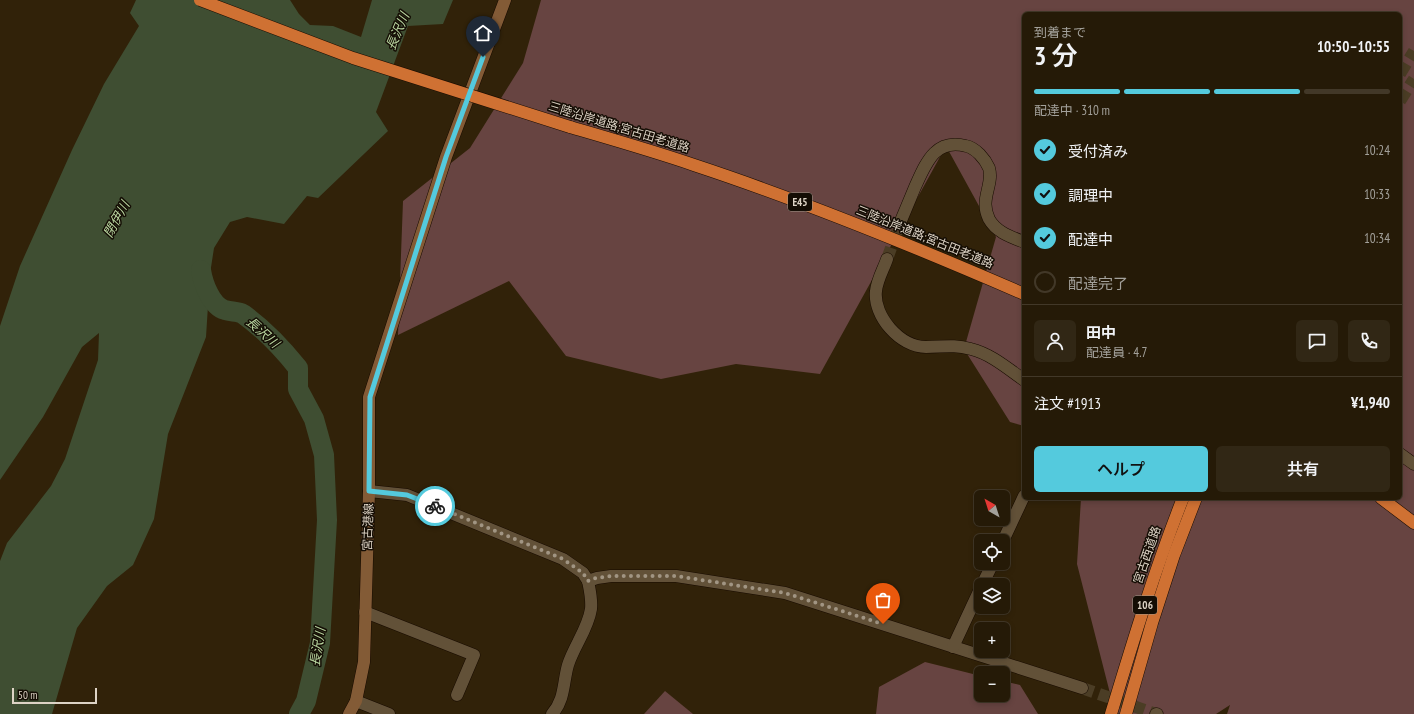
<!DOCTYPE html>
<html lang="ja">
<head>
<meta charset="utf-8">
<style>
  body { margin:0; font-family:"PT Sans Narrow","Noto Sans JP",sans-serif; background:#312715; color:#f1f3f6; height:100vh; display:flex; flex-direction:column; font-size:15px; white-space:nowrap }
  * { box-sizing:border-box; margin:0 }
  p { font-size:13px; color:#a3a19b }
  .icon { flex:none; width:22px; height:22px; fill:none; stroke:currentColor; stroke-width:2; stroke-linecap:round; stroke-linejoin:round }
  .map { position:relative; flex:1; overflow:hidden }
  .details { position:absolute; left:1022px; top:12px; width:380px; height:488px; display:flex; flex-direction:column; background:#251a07; border-radius:6px; box-shadow:0 2px 6px #0003,0 0 0 1px #423828 }
  .details>* { flex:none }
  .needle { width:26px; rotate:321deg }
  .fabs { position:absolute; left:974px; top:490px; display:grid; gap:8px }
  .fabs a { display:grid; place-items:center; width:36px; height:36px; border-radius:6px; background:#251a07; box-shadow:0 2px 6px #0003,0 0 0 1px #423828; font-size:20px }
  .scale { position:absolute; left:12px; bottom:10px; width:85px; box-sizing:border-box; padding-left:4px; border:2px solid #ddd3c5; border-top:0; font-size:11px; line-height:14px; white-space:nowrap; color:#ddd3c5; -webkit-text-stroke:3px #140d04; paint-order:stroke }
  .pin { position:absolute; display:grid; place-items:center; width:34px; height:34px; color:#fff; margin:-41px -17px; border-radius:50% 50% 50% 0; rotate:-45deg; box-shadow:0 0 4px #0007 }
  .pin .icon { rotate:45deg }
  .courier { position:absolute; display:grid; place-items:center; width:40px; height:40px; margin:-20px; border:3px solid #54cadd; border-radius:50%; background:#fff; color:#222; box-shadow:0 1px 5px #0007 }
  .summary em { font-style:normal; font-weight:600 }
  .summary div { display:flex; flex-direction:column-reverse }
  .summary { display:flex; align-items:center; justify-content:space-between; height:68px; padding:0 12px }
  h1 { font-size:26px; font-weight:600; line-height:30px }
  .bar { display:grid; grid-template-columns:repeat(4,1fr); gap:6px 4px; align-content:center; height:48px; padding:0 12px }
  .bar i { height:5px; border-radius:3px; background:#423828 }
  .bar .on { background:#54cadd }
  .bar p { grid-column:span 4 }
  .line { display:flex; align-items:center; gap:10px; padding:0 12px; border-top:1px solid #423828 }
  .line div { flex:1 }
  .round { display:grid; place-items:center; flex:none; width:42px; height:42px; border-radius:6px; background:#312715 }
  ol { padding:0 12px; list-style:none }
  li { display:flex; align-items:center; gap:12px; height:44px }
  li p { margin-inline-start:auto }
  li .icon { padding:4px; border-radius:50%; background:#54cadd; color:#111; stroke-width:4 }
  li:last-child { color:#a3a19b }
  li i { width:22px; height:22px; border:2px solid #423828; border-radius:50% }
  .action { display:flex; gap:8px; margin-top:auto; padding:8px 12px }
  .action a { flex:1; height:46px; border-radius:6px; background:#54cadd; color:#111; font-size:16px; font-weight:600; line-height:46px; text-align:center }
  .action a+a { background:#312715; color:#f1f3f6 }
  .map>svg:first-child { display:block }
  .forest { fill:#674441 }
  .water { fill:#3f4e32 }
  .lines { fill:none; stroke-linecap:round; stroke-linejoin:round }
  .river { stroke:#3f4e32; stroke-width:20 }
  .street-tunnel { stroke:#4b3d25; stroke-width:12; stroke-dasharray:12 6; stroke-linecap:butt }
  .highway-tunnel { stroke:#4b3d25; stroke-width:12; stroke-dasharray:12 6; stroke-linecap:butt }
  .street-casing { stroke:#180b00; stroke-width:13 }
  .secondary-casing { stroke:#180b00; stroke-width:13 }
  .highway-casing { stroke:#180b00; stroke-width:13 }
  .street { stroke:#625138; stroke-width:12 }
  .secondary { stroke:#835b36; stroke-width:12 }
  .highway { stroke:#cf7133; stroke-width:12 }
  .highway-bridge-casing { stroke:#180b00; stroke-width:13; stroke-linecap:butt }
  .highway-bridge { stroke:#cf7133; stroke-width:12 }
  .done { stroke:#a19583; stroke-width:4; stroke-dasharray:0 7.2 }
  .route { stroke:#54cadd; stroke-width:5 }
  .labels { text-anchor:middle; stroke-width:3; stroke-linejoin:round; paint-order:stroke }
  .shield { fill:#140d04; stroke:#a1988b; stroke-width:1 }
  .shield-label { font-size:11px; font-weight:bold; fill:#ddd3c5 }
  .street-label { font-size:12px; fill:#ddd3c5; stroke:#140d04 }
  .water-label { font-size:13px; font-style:italic; fill:#b9d6a0; stroke:#140d04 }
</style>
</head>
<body>
<div class="map">
<svg width="1414" height="714" viewBox="0 0 1414 714">
  <rect width="100%" height="100%" fill="#312209"/>
  <g class="forest">
    <path d="M541 0H1414V714H1227L1230 705 1216 714H1119L1114 709 1077 564 1081 498H1400V14H1024V426L1010 422 964 349 996 237 946 146 820 374 736 364 661 379 566 356 509 281 398 335 403 201 470 148 523 63Z"/>
    <path d="M925 662 981 676V695H1003V681L1020 685 1038 714H876L879 687Z"/>
    <path d="M665 691 693 714H644Z"/>
  </g>
  <path class="water" d="M136 0H290L299 14 310 25 333 26 361 37 372 0H453L443 24 408 26 376 112 388 131 318 198 307 196 284 224 247 217 230 222 214 248 210 274 206 337 168 434 154 519 133 565 107 586 77 628 52 714H0V561L7 543 51 486 65 459 98 360 99 333 82 347 43 417 0 480V326L20 266 72 150 104 84 139 26 130 13Z"/>
  <g class="lines">
    <path class="river" d="M201 270C203 283 211 306 225 310 231 312 238 311 243 314 264 329 282 348 298 368V389L314 419 324 455 327 520 320 643 306 701 299 714"/>
    <g class="street-tunnel">
      <path d="M887 259 900 223"/>
      <path d="M1082 688 1156 714"/>
    </g>
    <g class="highway-tunnel">
      <path d="M1400 74 1414 51"/>
      <path d="M1400 101 1414 79"/>
    </g>
    <g class="street-casing">
      <g id="street">
        <path d="M900 223C905 211 910 199 915 187 926 163 935 138 966 146 976 148 985 159 989 168 994 185 979 199 989 219 996 232 1011 237 1024 242"/>
        <path d="M887 259C884 268 877 280 876 291 873 316 900 347 926 347 943 347 953 344 971 349 991 354 1007 368 1024 380"/>
        <path d="M1400 454 1414 464"/>
        <path d="M369 491 407 495 563 559 583 573 588 581 597 578 611 576H676L785 593 1082 688"/>
        <path d="M1003 541 1024 496"/>
        <path d="M982 585 993 563"/>
        <path d="M365 612 474 655 457 695"/>
        <path d="M953 647 981 587"/>
        <path d="M356 701 389 714"/>
        <path d="M552 714C565 700 563 682 568 665 574 646 588 629 591 609 592 599 590 591 588 581"/>
        <path d="M1156 714H1157"/>
      </g>
    </g>
    <g class="secondary-casing">
      <path id="secondary" d="M349 714 356 701 364 662 369 491V397L446 157 505 0"/>
    </g>
    <g class="highway-casing">
      <g id="highway">
        <path d="M570 127C611 139 653 151 694 165 806 202 916 247 1024 294"/>
        <path d="M1381 498 1414 523"/>
        <path d="M1111 714C1133 641 1155 569 1183 498"/>
        <path d="M1126 714 1152 623 1174 555 1196 498"/>
      </g>
    </g>
    <use href="#street" class="street"/>
    <use href="#secondary" class="secondary"/>
    <use href="#highway" class="highway"/>
    <g class="highway-bridge-casing">
      <path id="highway-bridge" d="M200 0 353 58 570 127"/>
    </g>
    <use href="#highway-bridge" class="highway-bridge"/>
  </g>
  <g class="lines">
    <path class="done" d="M435 506 563 559 583 573 588 581 596 578 611 576H676L785 593 883 624"/>
    <path class="route" d="M435 506 407 495 369 491 370 397 446 157 483 57"/>
  </g>
  <g class="labels">
    <g class="shield">
      <rect x="788" y="193" width="24" height="18" rx="3"/>
      <rect x="1133" y="596" width="24" height="18" rx="3"/>
    </g>
    <g class="shield-label">
      <text x="800" y="206">E45</text>
      <text x="1145" y="609">106</text>
    </g>
    <g class="street-label">
      <text transform="translate(619 127) rotate(17)" y="4">三陸沿岸道路;宮古田老道路</text>
      <text transform="translate(925 237) rotate(22)" y="4">三陸沿岸道路;宮古田老道路</text>
      <text transform="translate(368 527) rotate(-88)" y="4">宮古港線</text>
      <text transform="translate(1147 555) rotate(-71)" y="4">宮古西道路</text>
    </g>
    <g class="water-label">
      <text transform="translate(397 31) rotate(-67)" y="5">長沢川</text>
      <text transform="translate(116 219) rotate(-61)" y="5">閉伊川</text>
      <text transform="translate(263 332) rotate(42)" y="5">長沢川</text>
      <text transform="translate(317 647) rotate(-81)" y="5">長沢川</text>
    </g>
  </g>
</svg>
<div class="fabs">
<a><svg class="needle" viewBox="-14 -14 28 28"><path d="M0-13l5 13h-10z" fill="#e53935"/><path d="M0 13l5-13h-10z" fill="#a3a19b"/></svg></a>
<a><svg class="icon" aria-label="locate" viewBox="0 0 24 24"><circle cx="12" cy="12" r="6"/><path d="M12 2v4M12 18v4M2 12h4M18 12h4"/></svg></a>
<a><svg class="icon" aria-label="layers" viewBox="0 0 24 24"><path d="M12 4l9 5-9 5-9-5zM3 14l9 5 9-5"/></svg></a>
<a>+</a>
<a>−</a>
</div>
<div class="scale">50 m</div>
<div class="pin" style="left:883px;top:624px;background:#ea580c"><svg class="icon" aria-label="bag" viewBox="0 0 24 24"><path d="M5 8h14l-1 12H6zM9 8a3 3 0 0 1 6 0"/></svg></div>
<div class="pin" style="left:483px;top:57px;background:#1f2937"><svg class="icon" aria-label="home" viewBox="0 0 24 24"><path d="M3 11l9-7 9 7M6 9v11h12V9"/></svg></div>
<div class="courier" style="left:435px;top:506px"><svg class="icon" aria-label="bike" viewBox="0 0 24 24"><circle cx="6" cy="16" r="4"/><circle cx="18" cy="16" r="4"/><path d="M6 16l4-8h5l3 8M10 8l3 8H6M13 5h3"/></svg></div>
<section class="details">
<div class="summary"><div><h1>3 分</h1><p>到着まで</p></div><em>10:50–10:55</em></div>
<div class="bar"><i class="on"></i><i class="on"></i><i class="on"></i><i></i><p>配達中 · 310 m</p></div>
<ol>
<li><svg class="icon" aria-label="check" viewBox="0 0 24 24"><path d="M5 12l5 5 9-10"/></svg>受付済み<p>10:24</p></li>
<li><svg class="icon" aria-label="check" viewBox="0 0 24 24"><path d="M5 12l5 5 9-10"/></svg>調理中<p>10:33</p></li>
<li><svg class="icon" aria-label="check" viewBox="0 0 24 24"><path d="M5 12l5 5 9-10"/></svg>配達中<p>10:34</p></li>
<li><i></i>配達完了</li>
</ol>
<div class="line" style="height:72px"><a class="round"><svg class="icon" aria-label="person" viewBox="0 0 24 24"><circle cx="12" cy="8" r="4"/><path d="M4 21q1-7 8-7t8 7"/></svg></a><div><b>田中</b><p>配達員 · 4.7</p></div><a class="round"><svg class="icon" aria-label="chat" viewBox="0 0 24 24"><path d="M4 5h16v11H9l-5 4z"/></svg></a><a class="round"><svg class="icon" aria-label="phone" viewBox="0 0 24 24"><path d="M5 4h4l2 5-3 2q2 4 5 5l2-3 5 2v4C11 20 4 13 5 4z"/></svg></a></div>
<div class="line" style="height:52px"><div>注文 #1913</div><b>¥1,940</b></div>
<div class="action"><a>ヘルプ</a><a>共有</a></div>
</section>
</div>
</body>
</html>
